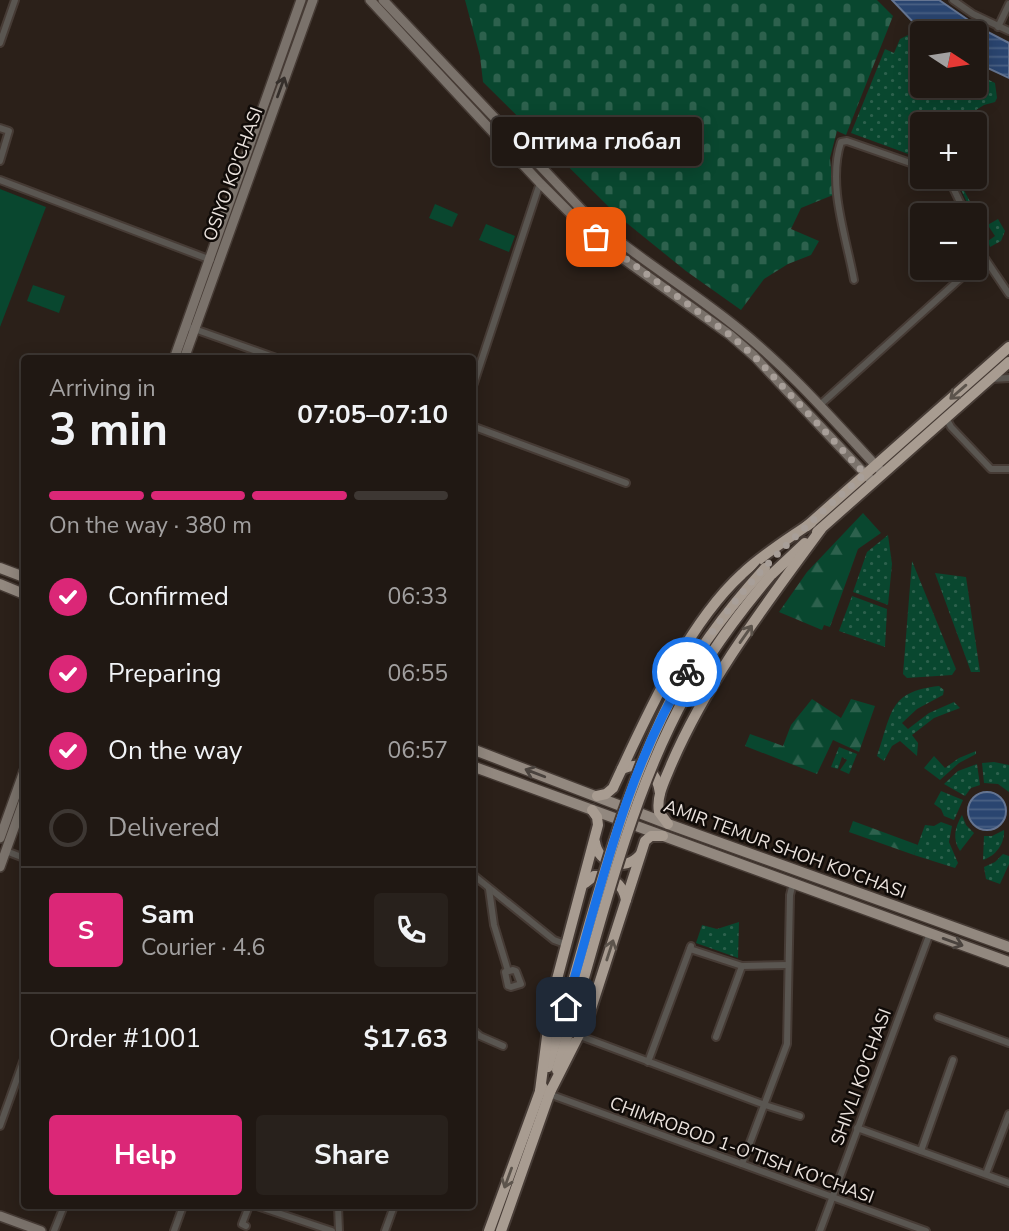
<!DOCTYPE html>
<html lang="en">
<head>
<meta charset="utf-8">
<style>
  body { margin:0; font-family:"Nunito Sans",sans-serif; background:#28211c; color:#f1f3f6; height:100vh; display:flex; flex-direction:column; font-size:26px; white-space:nowrap }
  * { box-sizing:border-box; margin:0 }
  p { font-size:23px; color:#a2a0a0 }
  .icon { flex:none; width:38px; height:38px; fill:none; stroke:currentColor; stroke-width:2; stroke-linecap:round; stroke-linejoin:round }
  .map { position:relative; flex:1; overflow:hidden }
  .panel { position:absolute; left:21px; top:355px; width:455px; height:854px; display:flex; flex-direction:column; background:#201813; border-radius:7px; box-shadow:0 4px 18px #0003,0 0 0 2px #3d3733 }
  .panel>* { flex:none }
  .needle { width:46px; rotate:102deg }
  .controls { position:absolute; left:910px; top:21px; display:grid; gap:14px }
  .controls a { display:grid; place-items:center; width:77px; height:77px; border-radius:7px; background:#201813; box-shadow:0 4px 18px #0003,0 0 0 2px #3d3733; font-size:35px }
  .pin { position:absolute; display:grid; place-items:center; width:60px; height:60px; color:#fff; margin:-30px; border-radius:14px; box-shadow:0 4px 10px #0006 }
  .courier { position:absolute; display:grid; place-items:center; width:70px; height:70px; margin:-35px; border:5px solid #1a73e8; border-radius:50%; background:#fff; color:#222; box-shadow:0 2px 9px #0007 }
  .bubble { position:absolute; height:49px; border-radius:7px; background:#201813; box-shadow:0 4px 18px #0003,0 0 0 2px #3d3733; font-size:23px; font-weight:700; line-height:49px; text-align:center }
  .head em { font-style:normal; font-weight:700 }
  .head div { display:flex; flex-direction:column-reverse }
  .head { display:flex; align-items:center; justify-content:space-between; height:119px; padding:0 28px }
  h1 { font-size:46px; font-weight:700; line-height:52px }
  .bar { display:grid; grid-template-columns:repeat(4,1fr); gap:10px 7px; align-content:center; height:84px; padding:0 28px }
  .bar i { height:9px; border-radius:5px; background:#3d3733 }
  .bar .current { background:#db2777 }
  .bar p { grid-column:span 4 }
  .line { display:flex; align-items:center; gap:18px; padding:0 28px; border-top:2px solid #3d3733 }
  .line div { flex:1 }
  .round { display:grid; place-items:center; flex:none; width:74px; height:74px; border-radius:7px; background:#28211c }
  ol { padding:0 28px; list-style:none }
  li { display:flex; align-items:center; gap:21px; height:77px }
  li p { margin-inline-start:auto }
  li .icon { padding:7px; border-radius:50%; background:#db2777; color:#fff; stroke-width:4 }
  li:last-child { color:#a2a0a0 }
  li i { width:38px; height:38px; border:4px solid #3d3733; border-radius:50% }
  .action { display:flex; gap:14px; margin-top:auto; padding:14px 28px }
  .action a { flex:1; height:80px; border-radius:7px; background:#db2777; color:#fff; font-size:28px; font-weight:700; line-height:80px; text-align:center }
  .action a+a { background:#28211c; color:#f1f3f6 }
  .map>svg:first-child { display:block }
  .grass { fill:url(#grass-dots) }
  .forest { fill:url(#forest-firs) }
  .cemetery { fill:url(#cemetery-stones) }
  .park { fill:#09472f }
  .water { fill:url(#water-rules); stroke:#647491; stroke-width:2 }
  .lines { fill:none; stroke-linecap:round; stroke-linejoin:round }
  .street-casing { stroke:#463b35; stroke-width:10 }
  .secondary-casing { stroke:#463b35; stroke-width:12 }
  .primary-casing { stroke:#463b35; stroke-width:13 }
  .highway-casing { stroke:#463b35; stroke-width:14 }
  .street { stroke:#5a5651; stroke-width:6 }
  .secondary { stroke:#7a726b; stroke-width:9 }
  .primary { stroke:#92887f; stroke-width:10 }
  .highway { stroke:#a89c91; stroke-width:10 }
  .highway-bridge-casing { stroke:#463b35; stroke-width:14; stroke-linecap:butt }
  .highway-bridge { stroke:#a89c91; stroke-width:10 }
  .oneway { stroke:#352f2b }
  .oneway2 { stroke:#5c544c }
  .oneway3 { stroke:#4a433e }
  .done { stroke:#a89f99; stroke-width:7; stroke-dasharray:0 12.6 }
  .route { stroke:#1a73e8; stroke-width:9 }
  .labels { text-anchor:middle; stroke-width:5; stroke-linejoin:round; paint-order:stroke }
  .street-label { font-size:18px; fill:#ebe3de; stroke:#100b08 }
</style>
</head>
<body>
<div class="map">
<svg width="1009" height="1231" viewBox="0 0 1009 1231">
  <defs>
    <pattern id="grass-dots" width="8" height="8" patternUnits="userSpaceOnUse" patternTransform="scale(1.75)"><rect width="8" height="8" fill="#09472f"/><path d="M2 2h.1M6 6h.1" fill="none" stroke="#2d614d" stroke-width="1.8" stroke-linecap="round"/></pattern>
    <pattern id="forest-firs" width="22" height="20" patternUnits="userSpaceOnUse" patternTransform="scale(1.75)"><rect width="22" height="20" fill="#09472f"/><path d="M5 1l3.5 6h-7zM16 11l3.5 6h-7z" fill="#2d614d"/></pattern>
    <pattern id="cemetery-stones" width="16" height="16" patternUnits="userSpaceOnUse" patternTransform="scale(1.75)"><rect width="16" height="16" fill="#09472f"/><path d="M2 7V4a2 2 0 0 1 4 0v3zM10 15v-3a2 2 0 0 1 4 0v3z" fill="#2d614d"/></pattern>
    <pattern id="water-rules" width="6" height="5" patternUnits="userSpaceOnUse" patternTransform="scale(1.75)"><rect width="6" height="5" fill="#2a4570"/><path d="M0 2.5h6" fill="none" stroke="#496084"/></pattern>
  </defs>
  <rect width="100%" height="100%" fill="#2b2019"/>
  <g class="grass">
    <path d="M908 35H914L922 41V86H975V73L995 83 997 98 995 102 984 105 960 120 959 124H922V159L851 133 885 49 894 53 900 39Z"/>
    <path d="M955 177H971L961 185 984 227 998 219 1005 231 1001 241 990 247 988 241 995 236 989 227 981 232Z"/>
    <path d="M888 535 892 564 888 605 853 592 867 552Z"/>
    <path d="M912 561 956 669 952 675 907 678 903 674Z"/>
    <path d="M935 573 966 577 980 672H971Z"/>
    <path d="M852 596 887 609 885 647 839 631Z"/>
    <path d="M939 686 944 690 943 695 917 709 902 723 908 729 929 713 954 702 960 708 934 718 912 735 918 743 917 756 900 741 892 746 884 761 877 756C892 714 888 691 939 686Z"/>
    <path d="M839 747 857 754 849 774 840 770 847 760 842 757 838 769 831 767Z"/>
    <path d="M976 751V754L959 763 940 780 924 768 934 756 945 768 959 758Z"/>
    <path d="M994 762 1009 765V792L998 784 984 783 982 763Z"/>
    <path d="M977 764 980 785 971 788 965 796 944 784 958 771Z"/>
    <path d="M941 791 963 800 954 820 944 816 941 809 934 804Z"/>
    <path d="M962 815 966 825 974 833 960 851C952 839 955 827 962 815Z"/>
    <path d="M941 822 952 826 949 842 958 863 955 868 914 855 925 825 934 826Z"/>
    <path d="M1004 830C1005 843 996 856 983 860L984 836H992Z"/>
    <path d="M1003 854 1009 856V864L1000 884 986 879 984 867 995 862Z"/>
    <path d="M739 922 738 958 696 943 702 925 717 929Z"/>
  </g>
  <g class="forest">
    <path d="M863 513 881 533 858 549 830 627 824 625 822 630 779 612 807 572Z"/>
    <path d="M812 699 841 718 851 699 875 706 859 752 833 740 817 774 745 746 750 734 783 746 791 725Z"/>
    <path d="M853 821 918 845 914 855 849 832Z"/>
  </g>
  <path class="cemetery" d="M465 0H877L893 16 846 135 837 131 830 158 833 195 801 208 791 229 819 241 811 255 788 264 764 279 741 310 686 271 618 216 483 82 480 56Z"/>
  <g class="park">
    <path d="M0 189 46 207 0 327Z"/>
    <path d="M435 204 458 214 452 227 429 218Z"/>
    <path d="M486 224 515 236 509 252 479 240Z"/>
    <path d="M33 285 65 296 59 313 27 301Z"/>
  </g>
  <g class="water">
    <path d="M892 0H939L980 28 1009 43V78L975 62V33H927L915 24Z"/>
    <circle cx="987" cy="811" r="19"/>
  </g>
  <g class="lines">
    <g class="street-casing">
      <g id="street">
        <path d="M953 0 973 14 1009 31"/>
        <path d="M998 27 1009 4"/>
        <path d="M0 43 15 0"/>
        <path d="M0 128 9 131 0 161"/>
        <path d="M948 177 966 215"/>
        <path d="M0 180 211 260"/>
        <path d="M975 235 984 257 1009 294"/>
        <path d="M854 280C846 236 827 185 841 142L847 141 922 167"/>
        <path d="M186 326 279 359"/>
        <path d="M991 379 1009 378"/>
        <path d="M472 389 540 183"/>
        <path d="M821 404 972 268"/>
        <path d="M946 418 951 427 991 469H1009"/>
        <path d="M472 426 626 483"/>
        <path d="M6 851 24 858"/>
        <path d="M472 874 554 940 565 944"/>
        <path d="M489 889 494 925 508 971"/>
        <path d="M690 949 742 966 788 965"/>
        <path d="M513 970 516 971 521 984 511 987 508 986 505 972Z"/>
        <path d="M938 1017 1009 1043"/>
        <path d="M472 1029 480 1036 503 1046"/>
        <path d="M580 1036 765 1105 800 1116"/>
        <path d="M716 1037 742 966"/>
        <path d="M648 1062 691 946"/>
        <path d="M549 1094 926 1231"/>
        <path d="M0 1126 24 1059"/>
        <path d="M857 1128 1009 1183"/>
        <path d="M921 1151 953 1060"/>
        <path d="M742 1164 787 1044 790 895 793 883"/>
        <path d="M986 1174 1009 1114"/>
        <path d="M257 1206 332 1231"/>
        <path d="M338 1206 339 1231"/>
        <path d="M246 1226 242 1224 249 1206"/>
        <path d="M54 1231 64 1206"/>
        <path d="M174 1231 183 1206"/>
        <path d="M385 1231 394 1206"/>
        <path d="M820 1231 930 933"/>
      </g>
    </g>
    <g class="secondary-casing">
      <g id="secondary">
        <path d="M370 0 540 183 584 227 611 250 730 335 754 356 870 479"/>
        <path d="M383 0 582 210C631 255 689 288 740 330 792 372 834 421 880 470"/>
        <path d="M174 359 301 0"/>
        <path d="M184 359 313 0"/>
        <path d="M0 838 24 771"/>
        <path d="M0 867 24 800"/>
        <path d="M0 1216 41 1231"/>
      </g>
    </g>
    <g class="primary-casing">
      <g id="primary">
        <path d="M0 568 24 577"/>
        <path d="M0 584 24 594"/>
        <path d="M472 749 668 824 1009 947"/>
        <path d="M472 766 1009 962"/>
      </g>
    </g>
    <g class="highway-casing">
      <g id="highway">
        <path d="M807 526 1009 347"/>
        <path d="M817 532 1009 362"/>
        <path d="M771 575 805 543"/>
        <path d="M622 769C642 760 657 771 660 793"/>
        <path d="M597 796 606 794 613 788C645 720 686 625 742 574 763 554 788 539 811 523"/>
        <path d="M668 824 659 812C656 796 665 780 671 765 708 679 766 604 821 529"/>
        <path d="M595 842C598 864 625 872 640 855"/>
        <path d="M585 883 594 876C610 875 623 883 626 900"/>
        <path d="M548 1067 558 1033"/>
        <path d="M557 1070 567 1036"/>
        <path d="M540 1091 552 998 598 825 597 817 592 810"/>
        <path d="M549 1094 589 1015 645 841 651 836H663"/>
        <path d="M489 1231 542 1086"/>
        <path d="M501 1231 551 1089"/>
      </g>
    </g>
    <use href="#street" class="street"/>
    <use href="#secondary" class="secondary"/>
    <use href="#primary" class="primary"/>
    <use href="#highway" class="highway"/>
    <g class="highway-bridge-casing">
      <g id="highway-bridge">
        <path d="M558 1033C591 922 617 807 669 703 694 653 728 609 765 568"/>
        <path d="M567 1036C598 934 624 821 670 726 696 671 732 621 771 575"/>
      </g>
    </g>
    <use href="#highway-bridge" class="highway-bridge"/>
  </g>
  <defs><path id="oneway-shaft" d="M-6 0H5M1.5-3L5.5 0L1.5 3" fill="none" stroke-width="1.6" stroke-linecap="round" stroke-linejoin="round" transform="scale(1.75)"/></defs>
  <use class="oneway" href="#oneway-shaft" transform="translate(281 87) rotate(-70)"/>
  <g class="oneway2">
    <use href="#oneway-shaft" transform="translate(958 392) rotate(139)"/>
    <use href="#oneway-shaft" transform="translate(746 634) rotate(-55)"/>
    <use href="#oneway-shaft" transform="translate(610 950) rotate(-72)"/>
    <use href="#oneway-shaft" transform="translate(508 1178) rotate(110)"/>
  </g>
  <g class="oneway3">
    <use href="#oneway-shaft" transform="translate(535 773) rotate(-159)"/>
    <use href="#oneway-shaft" transform="translate(953 942) rotate(20)"/>
  </g>
  <g class="lines">
    <path class="done" d="M596 237 730 335 754 356 865 474C816 517 766 560 726 613 712 631 699 652 687 672"/>
    <path class="route" d="M566 1007C599 896 625 771 687 672"/>
  </g>
  <g class="labels">
    <g class="street-label">
      <text transform="translate(233 174) rotate(-70)" y="6">OSIYO KO'CHASI</text>
      <text transform="translate(785 849) rotate(20)" y="6">AMIR TEMUR SHOH KO'CHASI</text>
      <text transform="translate(861 1077) rotate(-70)" y="6">SHIVLI KO'CHASI</text>
      <text transform="translate(742 1150) rotate(20)" y="6">CHIMROBOD 1-O'TISH KO'CHASI</text>
    </g>
  </g>
</svg>
<div class="controls">
<a><svg class="needle" viewBox="-14 -14 28 28"><path d="M0-13l5 13h-10z" fill="#e53935"/><path d="M0 13l5-13h-10z" fill="#a2a0a0"/></svg></a>
<a>+</a>
<a>−</a>
</div>
<div class="pin" style="left:596px;top:237px;background:#ea580c"><svg class="icon" aria-label="bag" viewBox="0 0 24 24"><path d="M5 8h14l-1 12H6zM9 8a3 3 0 0 1 6 0"/></svg></div>
<div class="pin" style="left:566px;top:1007px;background:#1f2937"><svg class="icon" aria-label="home" viewBox="0 0 24 24"><path d="M3 11l9-7 9 7M6 9v11h12V9"/></svg></div>
<div class="courier" style="left:687px;top:672px"><svg class="icon" aria-label="bike" viewBox="0 0 24 24"><circle cx="6" cy="16" r="4"/><circle cx="18" cy="16" r="4"/><path d="M6 16l4-8h5l3 8M10 8l3 8H6M13 5h3"/></svg></div>
<div class="bubble" style="left:492px;top:117px;width:210px">Оптима глобал</div>
<section class="panel">
<div class="head"><div><h1>3 min</h1><p>Arriving in</p></div><em>07:05–07:10</em></div>
<div class="bar"><i class="current"></i><i class="current"></i><i class="current"></i><i></i><p>On the way · 380 m</p></div>
<ol>
<li><svg class="icon" aria-label="check" viewBox="0 0 24 24"><path d="M5 12l5 5 9-10"/></svg>Confirmed<p>06:33</p></li>
<li><svg class="icon" aria-label="check" viewBox="0 0 24 24"><path d="M5 12l5 5 9-10"/></svg>Preparing<p>06:55</p></li>
<li><svg class="icon" aria-label="check" viewBox="0 0 24 24"><path d="M5 12l5 5 9-10"/></svg>On the way<p>06:57</p></li>
<li><i></i>Delivered</li>
</ol>
<div class="line" style="height:126px"><b class="round" style="background:#db2777;color:#fff">S</b><div><b>Sam</b><p>Courier · 4.6</p></div><a class="round"><svg class="icon" aria-label="phone" viewBox="0 0 24 24"><path d="M5 4h4l2 5-3 2q2 4 5 5l2-3 5 2v4C11 20 4 13 5 4z"/></svg></a></div>
<div class="line" style="height:91px"><div>Order #1001</div><b>$17.63</b></div>
<div class="action"><a>Help</a><a>Share</a></div>
</section>
</div>
</body>
</html>
